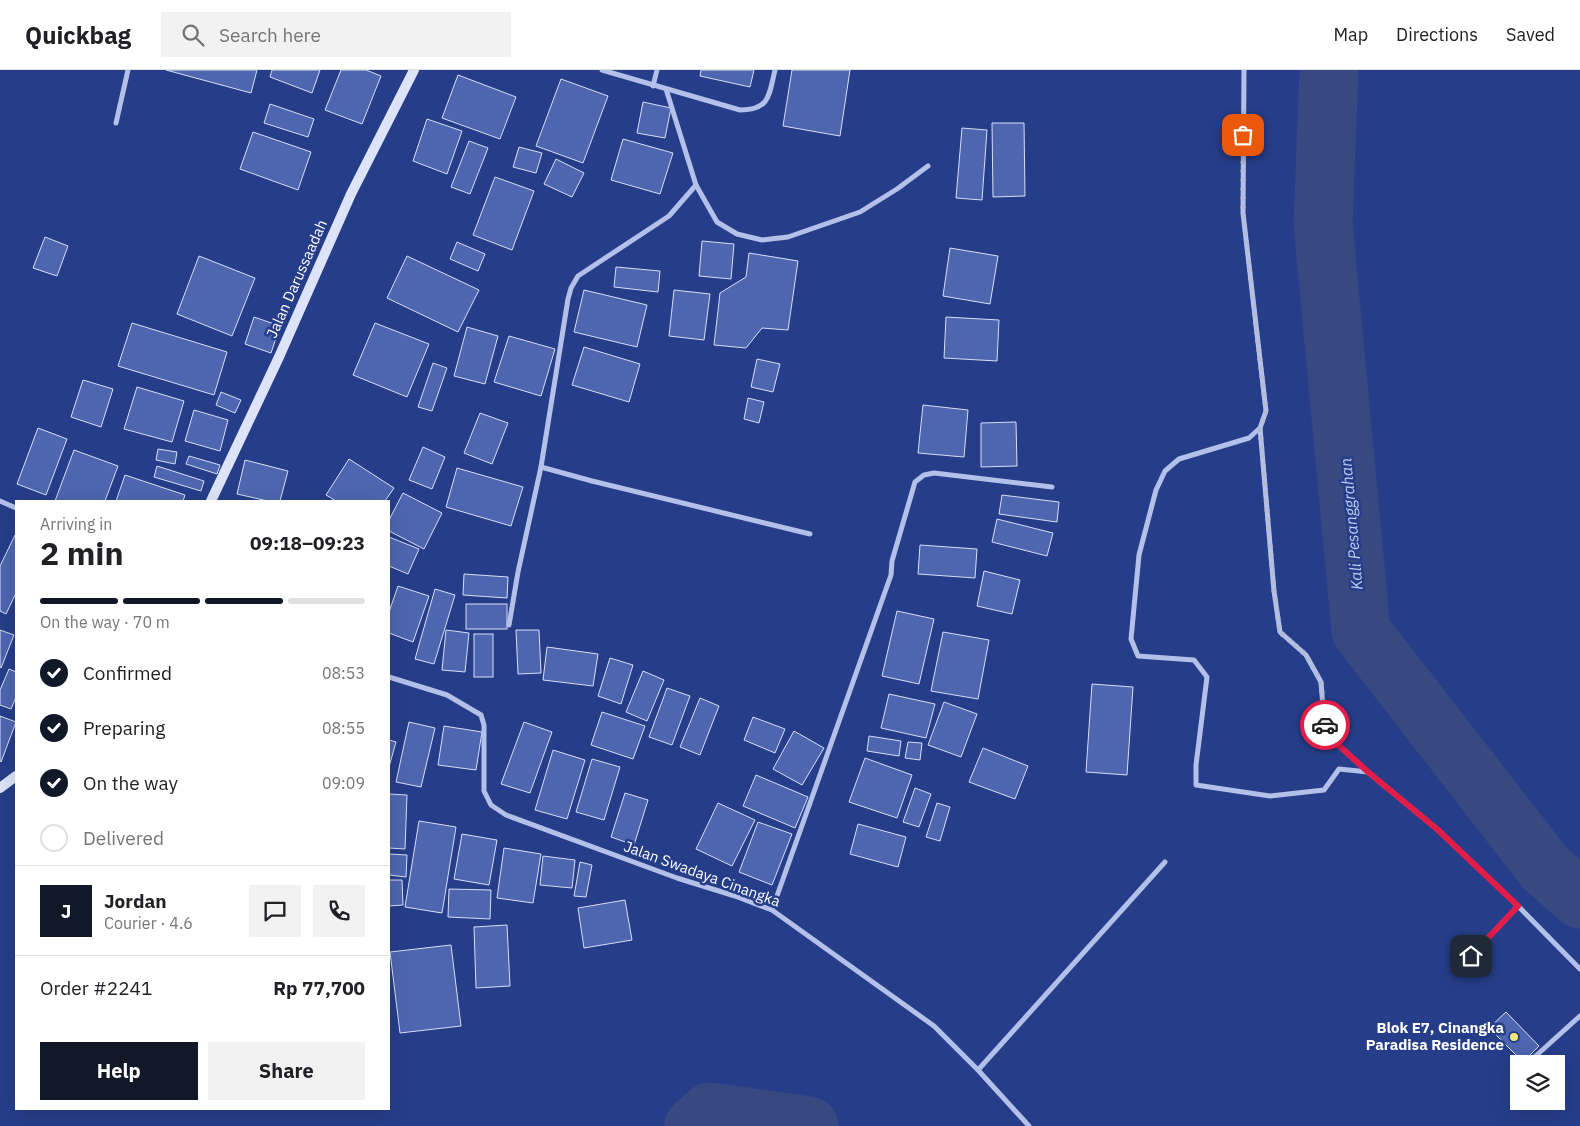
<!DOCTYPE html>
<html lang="en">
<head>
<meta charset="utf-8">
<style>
  body { margin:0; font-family:"IBM Plex Sans",sans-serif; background:#f2f2f2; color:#202124; height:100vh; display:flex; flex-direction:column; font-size:19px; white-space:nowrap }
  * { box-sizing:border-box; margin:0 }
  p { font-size:16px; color:#757577 }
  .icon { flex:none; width:28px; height:28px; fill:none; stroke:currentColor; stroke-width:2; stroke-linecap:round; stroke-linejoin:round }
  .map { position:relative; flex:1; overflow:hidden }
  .drawer { position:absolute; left:15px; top:430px; width:375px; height:610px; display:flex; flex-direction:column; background:#fff; border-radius:0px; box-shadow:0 5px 20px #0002 }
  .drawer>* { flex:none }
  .buttons { position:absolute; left:1510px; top:985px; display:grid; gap:10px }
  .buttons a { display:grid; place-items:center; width:55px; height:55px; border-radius:0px; background:#fff; box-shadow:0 5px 20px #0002; font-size:25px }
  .pin { position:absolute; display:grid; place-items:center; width:42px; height:42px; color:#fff; margin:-21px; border-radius:10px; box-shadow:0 2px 8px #0006 }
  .courier { position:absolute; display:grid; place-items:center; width:50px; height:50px; margin:-25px; border:4px solid #e11d48; border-radius:50%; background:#fff; color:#222; box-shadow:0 1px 6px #0007 }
  .headline em { font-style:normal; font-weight:700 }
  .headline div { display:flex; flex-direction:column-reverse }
  .headline { display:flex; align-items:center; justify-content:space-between; height:85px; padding:0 25px }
  h1 { font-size:32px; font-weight:700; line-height:38px }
  .bar { display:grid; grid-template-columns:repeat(4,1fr); gap:8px 5px; align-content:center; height:60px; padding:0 25px }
  .bar i { height:6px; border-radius:4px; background:#e0e0e0 }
  .bar .on { background:#111827 }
  .bar p { grid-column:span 4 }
  .line { display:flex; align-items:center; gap:12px; padding:0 25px; border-top:1px solid #e0e0e0 }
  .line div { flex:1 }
  .round { display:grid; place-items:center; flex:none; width:52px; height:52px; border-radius:0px; background:#f2f2f2 }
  ol { padding:0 25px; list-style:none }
  li { display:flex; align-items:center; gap:15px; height:55px }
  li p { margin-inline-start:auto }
  li .icon { padding:5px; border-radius:50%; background:#111827; color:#fff; stroke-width:4 }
  li:last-child { color:#757577 }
  li i { width:28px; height:28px; border:2px solid #e0e0e0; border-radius:50% }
  .primary-button { display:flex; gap:10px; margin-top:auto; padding:10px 25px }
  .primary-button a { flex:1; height:58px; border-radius:0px; background:#111827; color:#fff; font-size:20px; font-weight:700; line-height:58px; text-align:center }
  .primary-button a+a { background:#f2f2f2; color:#202124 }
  header { display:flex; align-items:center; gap:30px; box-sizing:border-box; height:70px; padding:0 25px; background:#fff; border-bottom:1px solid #e0e0e0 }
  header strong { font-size:24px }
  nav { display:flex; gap:28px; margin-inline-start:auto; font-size:18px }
  .search { width:350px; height:45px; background:#f2f2f2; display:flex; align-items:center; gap:12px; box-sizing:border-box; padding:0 18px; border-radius:0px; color:#757577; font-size:19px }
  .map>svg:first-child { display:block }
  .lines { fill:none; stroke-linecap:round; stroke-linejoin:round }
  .river { stroke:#384981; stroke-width:59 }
  .building { fill:#4e66b0; stroke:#d7dff7 }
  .street { stroke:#b3c0e9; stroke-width:5 }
  .secondary { stroke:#dde3f8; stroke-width:10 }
  .done { stroke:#b3bbd6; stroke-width:5; stroke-dasharray:0 9 }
  .route { stroke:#e11d48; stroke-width:6 }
  .poi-dot { fill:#f2e877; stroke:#263d89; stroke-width:2 }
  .labels { text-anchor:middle; stroke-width:5; stroke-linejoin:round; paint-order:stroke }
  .street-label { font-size:15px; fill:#fff; stroke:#263d89 }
  .poi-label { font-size:15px; font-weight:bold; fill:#fff; stroke:#263d89; text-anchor:end }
  .water-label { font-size:16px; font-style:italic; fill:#becbf0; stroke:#263d89 }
</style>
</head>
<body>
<header>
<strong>Quickbag</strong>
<div class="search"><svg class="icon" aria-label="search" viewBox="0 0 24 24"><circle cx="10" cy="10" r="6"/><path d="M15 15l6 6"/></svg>Search here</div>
<nav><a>Map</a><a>Directions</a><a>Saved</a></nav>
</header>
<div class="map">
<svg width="1580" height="1056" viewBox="0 0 1580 1056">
  <rect width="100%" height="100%" fill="#263d89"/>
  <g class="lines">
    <g class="river">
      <path d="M1329 0 1323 154 1361 561 1545 798 1580 829"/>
      <path d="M694 1056 710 1042 809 1056"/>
    </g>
  </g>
  <g class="building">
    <path d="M166 0H257L251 23Z"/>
    <path d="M272 0H320L312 23 270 7Z"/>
    <path d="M341 0H366L381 6 362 54 325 40Z"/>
    <path d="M701 0H754L750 17 700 6Z"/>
    <path d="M792 0H850L840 66 783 56Z"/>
    <path d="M458 5 516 27 500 69 442 48Z"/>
    <path d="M561 9 608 26 583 93 536 76Z"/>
    <path d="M643 32 671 38 665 68 637 63Z"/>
    <path d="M270 34 314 49 308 67 264 53Z"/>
    <path d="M427 49 462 61 447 104 413 91Z"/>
    <path d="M992 53H1024L1025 126 993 127Z"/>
    <path d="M962 58 987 60 982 130 956 128Z"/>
    <path d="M253 62 311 82 298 120 240 99Z"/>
    <path d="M623 69 673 83 660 124 611 110Z"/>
    <path d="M469 71 488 78 470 124 451 117Z"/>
    <path d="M519 77 542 83 536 103 513 97Z"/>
    <path d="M556 89 584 103 572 127 544 114Z"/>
    <path d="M495 107 534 121 512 180 473 165Z"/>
    <path d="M45 167 68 176 57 206 33 198Z"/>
    <path d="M702 171 734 174 731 209 699 206Z"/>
    <path d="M457 172 485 184 478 201 450 189Z"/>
    <path d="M950 178 998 186 990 234 943 226Z"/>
    <path d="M749 183 798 191 788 260 762 258 746 278 714 275 720 223 746 207Z"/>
    <path d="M199 186 255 208 232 266 177 244Z"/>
    <path d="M407 186 479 220 458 262 387 228Z"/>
    <path d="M616 197 660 201 658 222 614 217Z"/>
    <path d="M584 220 647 235 637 277 574 262Z"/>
    <path d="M674 220 710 224 704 270 669 266Z"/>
    <path d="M254 247 280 256 271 283 245 274Z"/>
    <path d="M946 247 999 250 997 291 944 288Z"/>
    <path d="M132 253 227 282 214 325 118 296Z"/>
    <path d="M375 253 429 274 407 327 353 305Z"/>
    <path d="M467 257 498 266 485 314 454 306Z"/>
    <path d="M509 266 555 279 541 326 494 312Z"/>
    <path d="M584 277 640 294 629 332 572 315Z"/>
    <path d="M757 289 780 294 773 322 751 317Z"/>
    <path d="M433 293 447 298 432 341 418 337Z"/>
    <path d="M83 310 113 319 101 357 71 347Z"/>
    <path d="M137 317 184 331 172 372 124 359Z"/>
    <path d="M221 322 241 330 235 343 216 335Z"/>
    <path d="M748 328 764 332 759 353 744 349Z"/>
    <path d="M923 335 968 340 964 387 918 383Z"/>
    <path d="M194 340 228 350 220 381 185 371Z"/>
    <path d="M480 343 508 353 492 394 464 383Z"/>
    <path d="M1016 352 1017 396 981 397V353Z"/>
    <path d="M38 358 67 369 46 425 17 414Z"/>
    <path d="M423 377 445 387 432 419 409 410Z"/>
    <path d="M158 379 177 382 175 394 156 390Z"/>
    <path d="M74 380 118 396 105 431H55Z"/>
    <path d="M189 386 220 395 217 404 186 394Z"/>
    <path d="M349 389 394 418 385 431H336L326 425Z"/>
    <path d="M245 390 288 401 280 431H268L237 424Z"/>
    <path d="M157 396 204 411 201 421 154 407Z"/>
    <path d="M457 398 523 417 511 456 446 437Z"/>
    <path d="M125 405 185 425 183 431H116Z"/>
    <path d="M403 423 442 443 424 479 389 461V450Z"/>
    <path d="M1002 425 1059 432 1057 452 999 444Z"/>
    <path d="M997 449 1053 463 1047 486 992 472Z"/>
    <path d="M15 465 16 466V523L6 544 0 541V496Z"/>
    <path d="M389 467 419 479 408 504 389 496Z"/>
    <path d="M920 475 977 479 975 508 918 504Z"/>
    <path d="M984 501 1020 510 1012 544 977 536Z"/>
    <path d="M464 504 508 507 507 528 463 525Z"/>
    <path d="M398 516 429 526 413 572 389 563V542Z"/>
    <path d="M435 519 455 525 434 594 415 589Z"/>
    <rect x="466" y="534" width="41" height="25"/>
    <path d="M897 541 934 549 919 614 882 606Z"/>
    <path d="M0 560 14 565 1 598 0 597Z"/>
    <path d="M446 560 469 563 465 602 442 600Z"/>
    <path d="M516 560H539L541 603 518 604Z"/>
    <path d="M943 562 989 570 978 629 931 621Z"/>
    <rect x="474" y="564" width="19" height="43"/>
    <path d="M547 577 598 584 593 616 543 610Z"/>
    <path d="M610 588 633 595 621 634 598 626Z"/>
    <path d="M9 599 16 602V627L11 639 0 635V620Z"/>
    <path d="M643 601 664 610 647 651 626 642Z"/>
    <path d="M1092 614 1133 617 1127 705 1086 702Z"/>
    <path d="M667 618 690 626 672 675 649 667Z"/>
    <path d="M889 624 935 634 926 668 881 658Z"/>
    <path d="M700 628 719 636 700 685 680 677Z"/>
    <path d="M944 632 977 644 961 687 928 675Z"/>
    <path d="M602 642 645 656 633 689 591 675Z"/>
    <path d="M0 646 16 652 1 692 0 691Z"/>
    <path d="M753 647 785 659 775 683 744 670Z"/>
    <path d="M409 652 435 658 421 717 396 712Z"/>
    <path d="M524 652 552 662 530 723 501 714Z"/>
    <path d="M444 656 482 662 476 700 438 695Z"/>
    <path d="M794 661 824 678 802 715 773 699Z"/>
    <path d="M869 666 901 671 899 686 867 681Z"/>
    <path d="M389 670 396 672 389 697Z"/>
    <path d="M908 672 922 673 920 690 905 688Z"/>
    <path d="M983 678 1028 696 1015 729 969 712Z"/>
    <path d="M553 680 585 690 567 749 535 740Z"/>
    <path d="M865 688 912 705 897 748 849 732Z"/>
    <path d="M592 689 620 697 604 750 576 742Z"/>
    <path d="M756 705 808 727 795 758 743 736Z"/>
    <path d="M915 718 931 724 919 757 903 752Z"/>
    <path d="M625 723 648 730 634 775 611 767Z"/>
    <path d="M389 724 407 725 405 779 389 778Z"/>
    <path d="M718 733 755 750 732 796 696 779Z"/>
    <path d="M937 733 950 737 940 771 926 767Z"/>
    <path d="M419 751 456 757 442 843 405 837Z"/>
    <path d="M758 752 792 764 772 815 739 802Z"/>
    <path d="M858 754 906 767 898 797 850 784Z"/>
    <path d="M462 764 497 770 489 815 454 809Z"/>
    <path d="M504 778 541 784 533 833 497 828Z"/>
    <path d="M389 784 407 785 406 807 389 805Z"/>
    <path d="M543 786 575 790 572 818 540 815Z"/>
    <path d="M580 792 592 795 586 827 574 826Z"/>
    <path d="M389 810H402L403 835 389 836Z"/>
    <path d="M449 819 491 820 490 849 448 847Z"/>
    <path d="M625 830 632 870 584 878 578 838Z"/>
    <path d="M507 855 510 916 476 918 474 857Z"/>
    <path d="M451 875 461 956 400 963 390 882Z"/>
    <path d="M1506 942 1539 976 1523 992 1489 958Z"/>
  </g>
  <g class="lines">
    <g class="street">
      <path d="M602 0 740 40C770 40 769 25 775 0"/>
      <path d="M1244 0 1243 143 1266 341 1260 358 1249 368 1179 389 1165 401 1156 420 1139 485 1131 569 1138 586 1194 590 1207 607 1196 695V715L1270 726 1324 720 1339 699 1368 702 1438 760 1518 836 1580 899"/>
      <path d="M653 16 657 0"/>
      <path d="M666 19 696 115 717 152 737 164 762 170 788 167 860 142 897 119 928 96"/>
      <path d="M116 53 128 0"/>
      <path d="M1260 358 1274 521 1280 562 1306 585 1321 612 1325 663 1368 702"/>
      <path d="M541 397 592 411 810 464"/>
      <path d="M0 431 16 438"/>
      <path d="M509 555 518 502 541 397 568 229 571 218 578 206 669 146 696 115"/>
      <path d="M389 607 447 625 481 645 484 655V721L491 735 506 745 677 808 735 826 772 840 934 956 978 1000 1029 1056"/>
      <path d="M772 840 891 505 892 491 915 412 924 405 934 403 1052 417"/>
      <path d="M1471 886 1518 836"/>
      <path d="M1528 993 1580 946"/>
      <path d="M978 1000 1165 792"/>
    </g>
    <g class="secondary">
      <path d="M211 431 279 287 351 124 414 0"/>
      <path d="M0 718 16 706"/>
    </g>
  </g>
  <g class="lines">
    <path class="done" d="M1243 65V143L1264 325 1266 341 1260 358 1274 521 1280 562 1306 585 1321 612 1325 655"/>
    <path class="route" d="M1325 655V663L1368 702 1438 760 1518 836 1471 886"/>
  </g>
  <circle class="poi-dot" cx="1514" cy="967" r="5"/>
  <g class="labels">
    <g class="street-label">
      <text transform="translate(297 209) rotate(-66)" y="5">Jalan Darussaadah</text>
      <text transform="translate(702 804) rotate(20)" y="5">Jalan Swadaya Cinangka</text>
    </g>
    <g class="poi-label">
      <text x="1504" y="963">Blok E7, Cinangka<tspan x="1504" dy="17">Paradisa Residence</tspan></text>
    </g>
    <g class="water-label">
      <text transform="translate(1351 454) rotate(-95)" y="6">Kali Pesanggrahan</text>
    </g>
  </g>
</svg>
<div class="buttons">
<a><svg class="icon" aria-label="layers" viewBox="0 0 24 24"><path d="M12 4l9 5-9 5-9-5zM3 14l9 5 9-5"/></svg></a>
</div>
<div class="pin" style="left:1243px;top:65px;background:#ea580c"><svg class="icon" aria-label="bag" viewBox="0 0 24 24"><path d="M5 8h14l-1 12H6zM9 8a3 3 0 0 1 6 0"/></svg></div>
<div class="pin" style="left:1471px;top:886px;background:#1f2937"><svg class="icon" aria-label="home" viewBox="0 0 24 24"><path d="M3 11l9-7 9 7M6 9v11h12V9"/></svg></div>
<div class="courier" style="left:1325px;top:655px"><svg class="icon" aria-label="car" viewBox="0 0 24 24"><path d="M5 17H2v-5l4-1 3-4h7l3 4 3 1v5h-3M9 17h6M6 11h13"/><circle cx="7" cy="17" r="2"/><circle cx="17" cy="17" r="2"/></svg></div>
<section class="drawer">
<div class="headline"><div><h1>2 min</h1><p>Arriving in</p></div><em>09:18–09:23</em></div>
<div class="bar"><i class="on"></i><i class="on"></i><i class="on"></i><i></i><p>On the way · 70 m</p></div>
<ol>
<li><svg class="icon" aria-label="check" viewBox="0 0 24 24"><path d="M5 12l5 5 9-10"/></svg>Confirmed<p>08:53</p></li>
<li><svg class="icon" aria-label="check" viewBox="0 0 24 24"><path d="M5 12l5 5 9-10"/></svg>Preparing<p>08:55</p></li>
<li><svg class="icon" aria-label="check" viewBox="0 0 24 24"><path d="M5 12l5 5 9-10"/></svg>On the way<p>09:09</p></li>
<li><i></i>Delivered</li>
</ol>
<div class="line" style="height:90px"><b class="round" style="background:#111827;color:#fff">J</b><div><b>Jordan</b><p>Courier · 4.6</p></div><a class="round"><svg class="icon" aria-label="chat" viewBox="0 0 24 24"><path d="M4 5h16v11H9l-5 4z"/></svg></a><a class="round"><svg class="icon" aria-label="phone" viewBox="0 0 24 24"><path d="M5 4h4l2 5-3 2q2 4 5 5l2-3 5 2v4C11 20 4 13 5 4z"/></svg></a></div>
<div class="line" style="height:65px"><div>Order #2241</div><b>Rp 77,700</b></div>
<div class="primary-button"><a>Help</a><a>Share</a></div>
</section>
</div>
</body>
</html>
